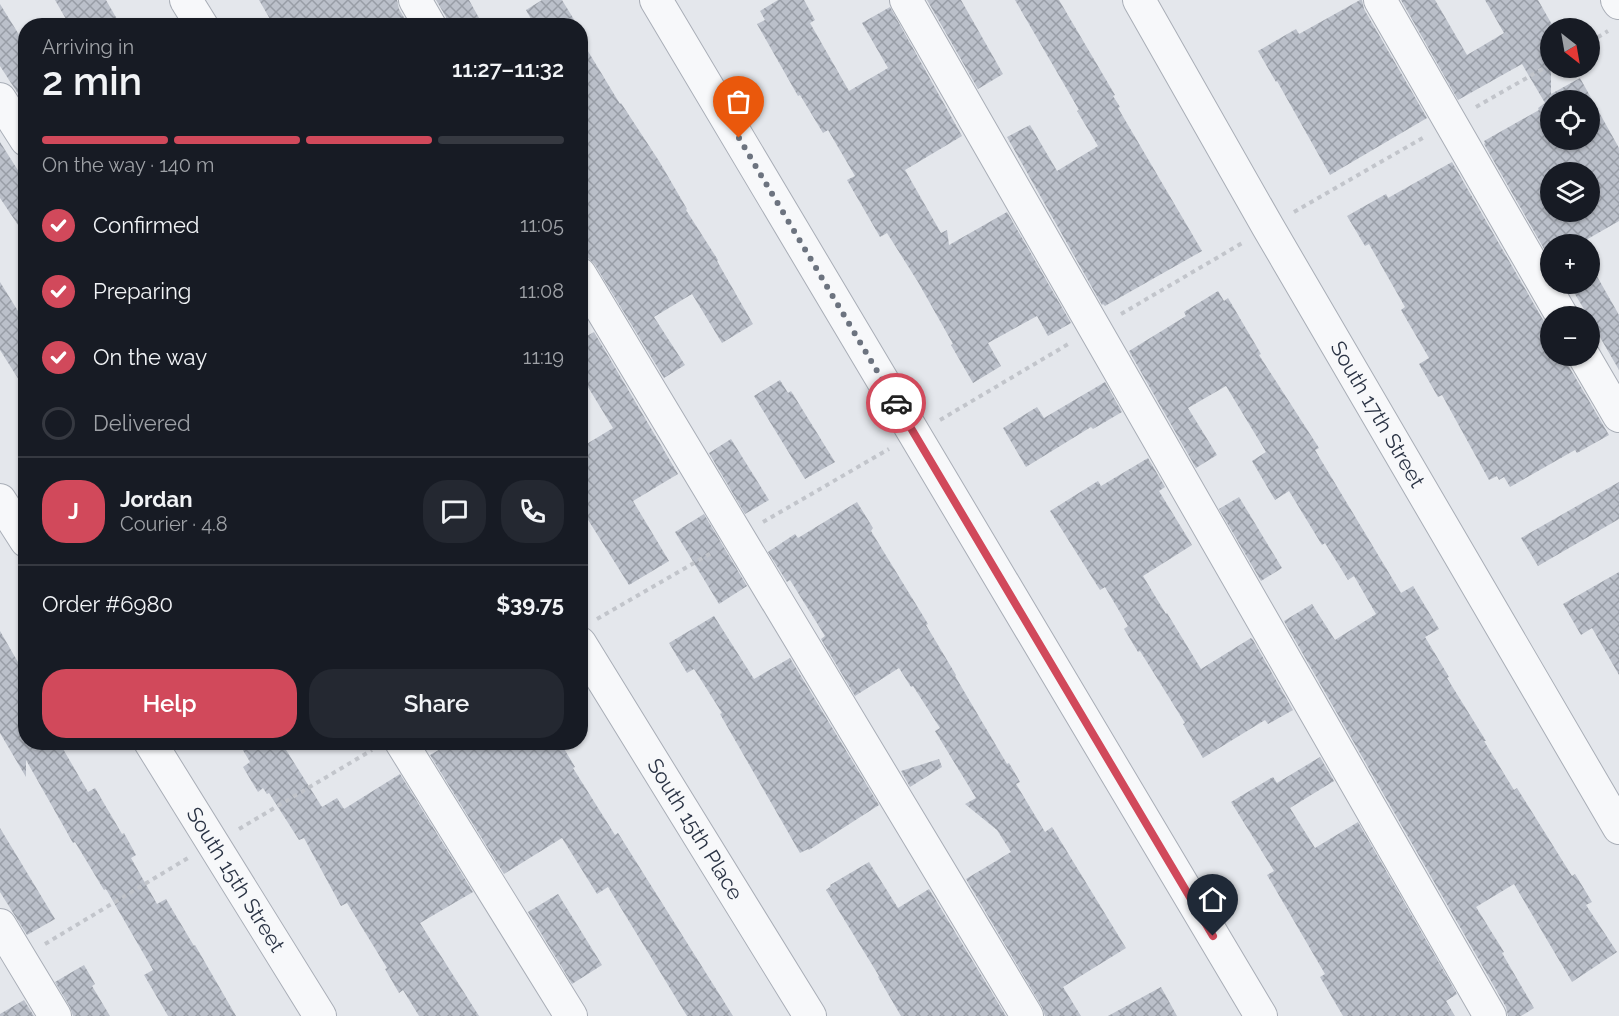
<!DOCTYPE html>
<html lang="en">
<head>
<meta charset="utf-8">
<style>
  body { margin:0; font-family:Raleway,sans-serif; background:#242831; color:#f1f3f6; height:100vh; display:flex; flex-direction:column; font-size:22px; white-space:nowrap }
  * { box-sizing:border-box; margin:0 }
  p { font-size:20px; color:#9ea1a6 }
  .icon { flex:none; width:33px; height:33px; fill:none; stroke:currentColor; stroke-width:2; stroke-linecap:round; stroke-linejoin:round }
  .map { position:relative; flex:1; overflow:hidden }
  .drawer { position:absolute; left:18px; top:18px; width:570px; height:732px; display:flex; flex-direction:column; background:#171b24; border-radius:24px; box-shadow:0 2px 4px #0004 }
  .drawer>* { flex:none }
  .needle { width:39px; rotate:149deg }
  .buttons { position:absolute; left:1540px; top:18px; display:grid; gap:12px }
  .buttons a { display:grid; place-items:center; width:60px; height:60px; border-radius:50%; background:#171b24; box-shadow:0 2px 4px #0004; font-size:30px }
  .pin { position:absolute; display:grid; place-items:center; width:51px; height:51px; color:#fff; margin:-62px -26px; border-radius:50% 50% 50% 0; rotate:-45deg; box-shadow:0 0 6px #0007 }
  .pin .icon { rotate:45deg }
  .courier { position:absolute; display:grid; place-items:center; width:60px; height:60px; margin:-30px; border:4px solid #d1495b; border-radius:50%; background:#fff; color:#222; box-shadow:0 2px 8px #0007 }
  .overview em { font-style:normal; font-weight:600 }
  .overview div { display:flex; flex-direction:column-reverse }
  .overview { display:flex; align-items:center; justify-content:space-between; height:102px; padding:0 24px }
  h1 { font-size:39px; font-weight:600; line-height:45px }
  .bar { display:grid; grid-template-columns:repeat(4,1fr); gap:9px 6px; align-content:center; height:72px; padding:0 24px }
  .bar i { height:8px; border-radius:4px; background:#363941 }
  .bar .selected { background:#d1495b }
  .bar p { grid-column:span 4 }
  .line { display:flex; align-items:center; gap:15px; padding:0 24px; border-top:2px solid #363941 }
  .line div { flex:1 }
  .round { display:grid; place-items:center; flex:none; width:63px; height:63px; border-radius:24px; background:#242831 }
  ol { padding:0 24px; list-style:none }
  li { display:flex; align-items:center; gap:18px; height:66px }
  li p { margin-inline-start:auto }
  li .icon { padding:6px; border-radius:50%; background:#d1495b; color:#fff; stroke-width:4 }
  li:last-child { color:#9ea1a6 }
  li i { width:33px; height:33px; border:3px solid #363941; border-radius:50% }
  .button { display:flex; gap:12px; margin-top:auto; padding:12px 24px }
  .button a { flex:1; height:69px; border-radius:24px; background:#d1495b; color:#fff; font-size:24px; font-weight:600; line-height:69px; text-align:center }
  .button a+a { background:#242831; color:#f1f3f6 }
  .map>svg:first-child { display:block }
  .building { fill:url(#building-cross-hatch); fill-rule:evenodd }
  .lines { fill:none; stroke-linecap:round; stroke-linejoin:round }
  .minor-casing { stroke:#a9aeb7; stroke-width:34 }
  .path { stroke:#c2c5cb; stroke-width:4; stroke-dasharray:4.5 4.5; stroke-linecap:butt }
  .minor { stroke:#f7f8fa; stroke-width:32 }
  .done { stroke:#6c737f; stroke-width:6; stroke-dasharray:0 10.8 }
  .route { stroke:#d1495b; stroke-width:8 }
  .labels { text-anchor:middle; stroke-width:6; stroke-linejoin:round; paint-order:stroke }
  .street-label { font-size:21px; fill:#2b3445; stroke:#f4f6f9 }
</style>
</head>
<body>
<div class="map">
<svg width="1619" height="1016" viewBox="0 0 1619 1016">
  <defs>
    <pattern id="building-cross-hatch" width="8" height="8" patternUnits="userSpaceOnUse" patternTransform="scale(1.5)"><rect width="8" height="8" fill="#bbc0ca"/><path d="M0 0l8 8M0 8l8-8" fill="none" stroke="#989da6"/></pattern>
  </defs>
  <rect width="100%" height="100%" fill="#e4e7ec"/>
  <g class="building">
    <path d="M55 0H106L121 26H70Z"/>
    <path d="M259 0H397L399 9 409 26H274Z"/>
    <path d="M436 0H469L479 18 466 26H448L446 17Z"/>
    <path d="M542 0H562L578 26H535L526 10Z"/>
    <path d="M778 0H804L815 20 810 23 849 91 888 68 862 23 890 7 962 136 905 170 941 233 947 230 949 245 1007 212 1071 323 1048 336 1037 316 988 343 1001 366 973 383 951 345 953 344 918 282 887 233 880 237 847 180 855 176 828 130 823 133 800 95 798 96 757 24 765 20 760 11Z"/>
    <path d="M927 0H961L1003 74 978 89Z"/>
    <path d="M1015 0H1059L1115 95 1113 96 1120 107 1118 108 1202 251 1105 306 1103 304 1102 305 1007 137 1030 125 1057 171 1098 146 1077 111 1079 110Z"/>
    <path d="M1360 0H1362L1364 9 1427 118 1330 175 1277 81 1276 82 1258 51 1296 29 1299 34Z"/>
    <path d="M1401 0H1435L1467 55 1504 33 1485 0H1538L1554 28H1551V94L1580 78 1619 148V221L1579 244H1551V261L1484 144 1485 143 1484 141 1539 110 1538 108 1545 103 1522 64 1458 100ZM1551 100H1590V140H1551ZM1551 172H1590V212H1551Z"/>
    <path d="M0 4 26 46V106L0 66Z"/>
    <path d="M580 38 620 104 621 103 659 161 687 209 686 210 718 260 717 261 753 324 722 343 692 294 654 317 685 365 664 378 595 265 588 258 580 245Z"/>
    <path d="M0 142 26 183V237L0 198Z"/>
    <path d="M1452 162 1546 325 1551 330V356H1566L1568 365 1609 435 1577 453 1575 450 1510 487 1504 477 1499 480 1497 476 1489 480 1442 395 1438 397 1419 364 1429 358 1401 310 1405 307 1369 244 1365 246 1347 216 1386 194 1388 198Z"/>
    <path d="M1590 264 1619 315V370L1590 320V316H1588L1569 284H1590Z"/>
    <path d="M0 282 26 324V391L0 350Z"/>
    <path d="M1218 291 1224 301 1228 298 1261 354 1259 355 1319 448 1315 450 1401 593 1413 586 1439 629 1425 637 1449 677 1447 678 1486 741H1484L1514 790 1517 788 1572 876 1575 874 1592 902 1586 905 1617 952 1572 982 1514 884 1476 907 1504 952 1502 953 1534 1008 1521 1016H1508L1506 1007 1284 621 1312 604 1335 640 1376 614 1354 576 1348 580 1325 543 1322 545 1289 491 1275 500 1252 461 1266 452 1226 386 1188 408 1217 455 1196 468 1129 351 1186 316 1184 312Z"/>
    <path d="M594 332 678 474 633 501 669 561 629 585 580 507V448L613 428 580 374V340Z"/>
    <path d="M780 380 788 393 791 391 835 462 805 479 754 396Z"/>
    <path d="M1105 382 1122 412 1093 429 1091 427 1026 467 1003 428 1037 407 1044 418Z"/>
    <path d="M731 439 769 500 745 514 709 453Z"/>
    <path d="M1148 458 1165 487 1159 491 1192 545 1143 576 1166 614 1167 613 1201 669 1251 638 1253 640 1293 710 1268 724 1265 720 1203 758 1183 724 1185 723 1140 651 1138 652 1124 629 1128 626 1105 587 1100 590 1050 511 1098 481 1101 486Z"/>
    <path d="M1619 482V519L1538 566 1521 538Z"/>
    <path d="M1239 497 1282 568 1261 581 1219 509Z"/>
    <path d="M857 502 873 528 871 531 928 624 926 625 956 675 955 676 1007 764 1009 763 1020 782 1016 784 1045 832 1052 827 1126 948 1063 987 1081 1016H1045L1042 1007 966 879 1011 852 997 830 965 804 976 798 935 731 940 728 913 686 911 687 899 668 855 696 821 639 825 636 790 580 787 582 768 552 795 534 798 538Z"/>
    <path d="M704 514 747 586 719 604 675 532Z"/>
    <path d="M1619 572V675L1592 628 1581 635 1563 604Z"/>
    <path d="M714 616 754 679 790 658 879 805 809 850 808 849 800 853 720 714 722 713 694 669 687 673 669 643Z"/>
    <path d="M0 631 26 676V742H59L88 792 95 788 122 834 124 833 136 855 131 858 157 904 166 899 194 946 195 945 236 1016H168L144 975 153 970 106 889 104 890 75 842 73 843 26 760V777L0 733Z"/>
    <path d="M238 742H281L322 807 337 798 344 809 400 774 473 892 420 923 479 1016H419L403 990 399 993 385 969 387 968 347 903 341 906 304 838 299 840 269 793 267 794 263 788 258 792 243 767 250 762Z"/>
    <path d="M452 742H560L575 767 573 768 615 835 618 833 733 1016H687L608 887 597 894 562 838 504 874 430 755Z"/>
    <path d="M1320 757 1334 781 1290 808 1315 848 1358 822 1457 994 1446 1001 1455 1016H1343L1320 977 1325 974 1267 875 1274 871 1231 802 1273 777 1277 783Z"/>
    <path d="M939 759 942 767 910 787 901 771Z"/>
    <path d="M0 828 55 919 27 935 0 892Z"/>
    <path d="M869 862 898 908 929 889 1006 1016H901L878 977 879 976 826 890 831 886 830 885Z"/>
    <path d="M558 894 602 965 572 984 528 912Z"/>
    <path d="M84 965 95 984 92 986 110 1016H73L70 1007 55 982Z"/>
    <path d="M1161 987 1177 1016H1108Z"/>
    <path d="M24 1000 34 1016H0V1014Z"/>
  </g>
  <g class="lines">
    <g class="minor-casing">
      <g id="minor">
        <path d="M186 0 202 26"/>
        <path d="M415 0 430 26"/>
        <path d="M656 0 1261 1016"/>
        <path d="M906 0 1490 1016"/>
        <path id="s1" d="M1139 0 1268 227 1619 828"/>
        <path d="M1380 0 1562 316"/>
        <path d="M1617 0 1619 3"/>
        <path d="M0 99 26 140"/>
        <path d="M580 274 1027 1016"/>
        <path d="M1584 356 1619 416"/>
        <path d="M0 500 26 541"/>
        <path id="s2" d="M580 643 810 1016"/>
        <path id="s3" d="M150 742 320 1016"/>
        <path d="M401 742 571 1016"/>
        <path d="M0 925 55 1016"/>
      </g>
    </g>
    <g class="path">
      <path d="M1590 42 1608 31"/>
      <path d="M1476 107 1551 64"/>
      <path d="M1294 212 1426 136"/>
      <path d="M1121 314 1244 242"/>
      <path d="M940 420 1070 343"/>
      <path d="M763 522 889 449"/>
      <path d="M597 619 713 552"/>
      <path d="M239 829 372 750"/>
      <path d="M45 944 188 858"/>
    </g>
    <use href="#minor" class="minor"/>
  </g>
  <g class="lines">
    <path class="done" d="M739 138 896 403"/>
    <path class="route" d="M896 403 1213 936"/>
  </g>
  <g class="labels">
    <g class="street-label">
      <text dy="7" stroke="none"><textPath href="#s1" startOffset="478">South 17th Street</textPath></text>
      <text dy="7" stroke="none"><textPath href="#s2" startOffset="219">South 15th Place</textPath></text>
      <text dy="7" stroke="none"><textPath href="#s3" startOffset="162">South 15th Street</textPath></text>
    </g>
  </g>
</svg>
<div class="buttons">
<a><svg class="needle" viewBox="-14 -14 28 28"><path d="M0-13l5 13h-10z" fill="#e53935"/><path d="M0 13l5-13h-10z" fill="#9ea1a6"/></svg></a>
<a><svg class="icon" aria-label="locate" viewBox="0 0 24 24"><circle cx="12" cy="12" r="6"/><path d="M12 2v4M12 18v4M2 12h4M18 12h4"/></svg></a>
<a><svg class="icon" aria-label="layers" viewBox="0 0 24 24"><path d="M12 4l9 5-9 5-9-5zM3 14l9 5 9-5"/></svg></a>
<a>+</a>
<a>−</a>
</div>
<div class="pin" style="left:739px;top:138px;background:#ea580c"><svg class="icon" aria-label="bag" viewBox="0 0 24 24"><path d="M5 8h14l-1 12H6zM9 8a3 3 0 0 1 6 0"/></svg></div>
<div class="pin" style="left:1213px;top:936px;background:#1f2937"><svg class="icon" aria-label="home" viewBox="0 0 24 24"><path d="M3 11l9-7 9 7M6 9v11h12V9"/></svg></div>
<div class="courier" style="left:896px;top:403px"><svg class="icon" aria-label="car" viewBox="0 0 24 24"><path d="M5 17H2v-5l4-1 3-4h7l3 4 3 1v5h-3M9 17h6M6 11h13"/><circle cx="7" cy="17" r="2"/><circle cx="17" cy="17" r="2"/></svg></div>
<section class="drawer">
<div class="overview"><div><h1>2 min</h1><p>Arriving in</p></div><em>11:27–11:32</em></div>
<div class="bar"><i class="selected"></i><i class="selected"></i><i class="selected"></i><i></i><p>On the way · 140 m</p></div>
<ol>
<li><svg class="icon" aria-label="check" viewBox="0 0 24 24"><path d="M5 12l5 5 9-10"/></svg>Confirmed<p>11:05</p></li>
<li><svg class="icon" aria-label="check" viewBox="0 0 24 24"><path d="M5 12l5 5 9-10"/></svg>Preparing<p>11:08</p></li>
<li><svg class="icon" aria-label="check" viewBox="0 0 24 24"><path d="M5 12l5 5 9-10"/></svg>On the way<p>11:19</p></li>
<li><i></i>Delivered</li>
</ol>
<div class="line" style="height:108px"><b class="round" style="background:#d1495b;color:#fff">J</b><div><b>Jordan</b><p>Courier · 4.8</p></div><a class="round"><svg class="icon" aria-label="chat" viewBox="0 0 24 24"><path d="M4 5h16v11H9l-5 4z"/></svg></a><a class="round"><svg class="icon" aria-label="phone" viewBox="0 0 24 24"><path d="M5 4h4l2 5-3 2q2 4 5 5l2-3 5 2v4C11 20 4 13 5 4z"/></svg></a></div>
<div class="line" style="height:78px"><div>Order #6980</div><b>$39.75</b></div>
<div class="button"><a>Help</a><a>Share</a></div>
</section>
</div>
</body>
</html>
